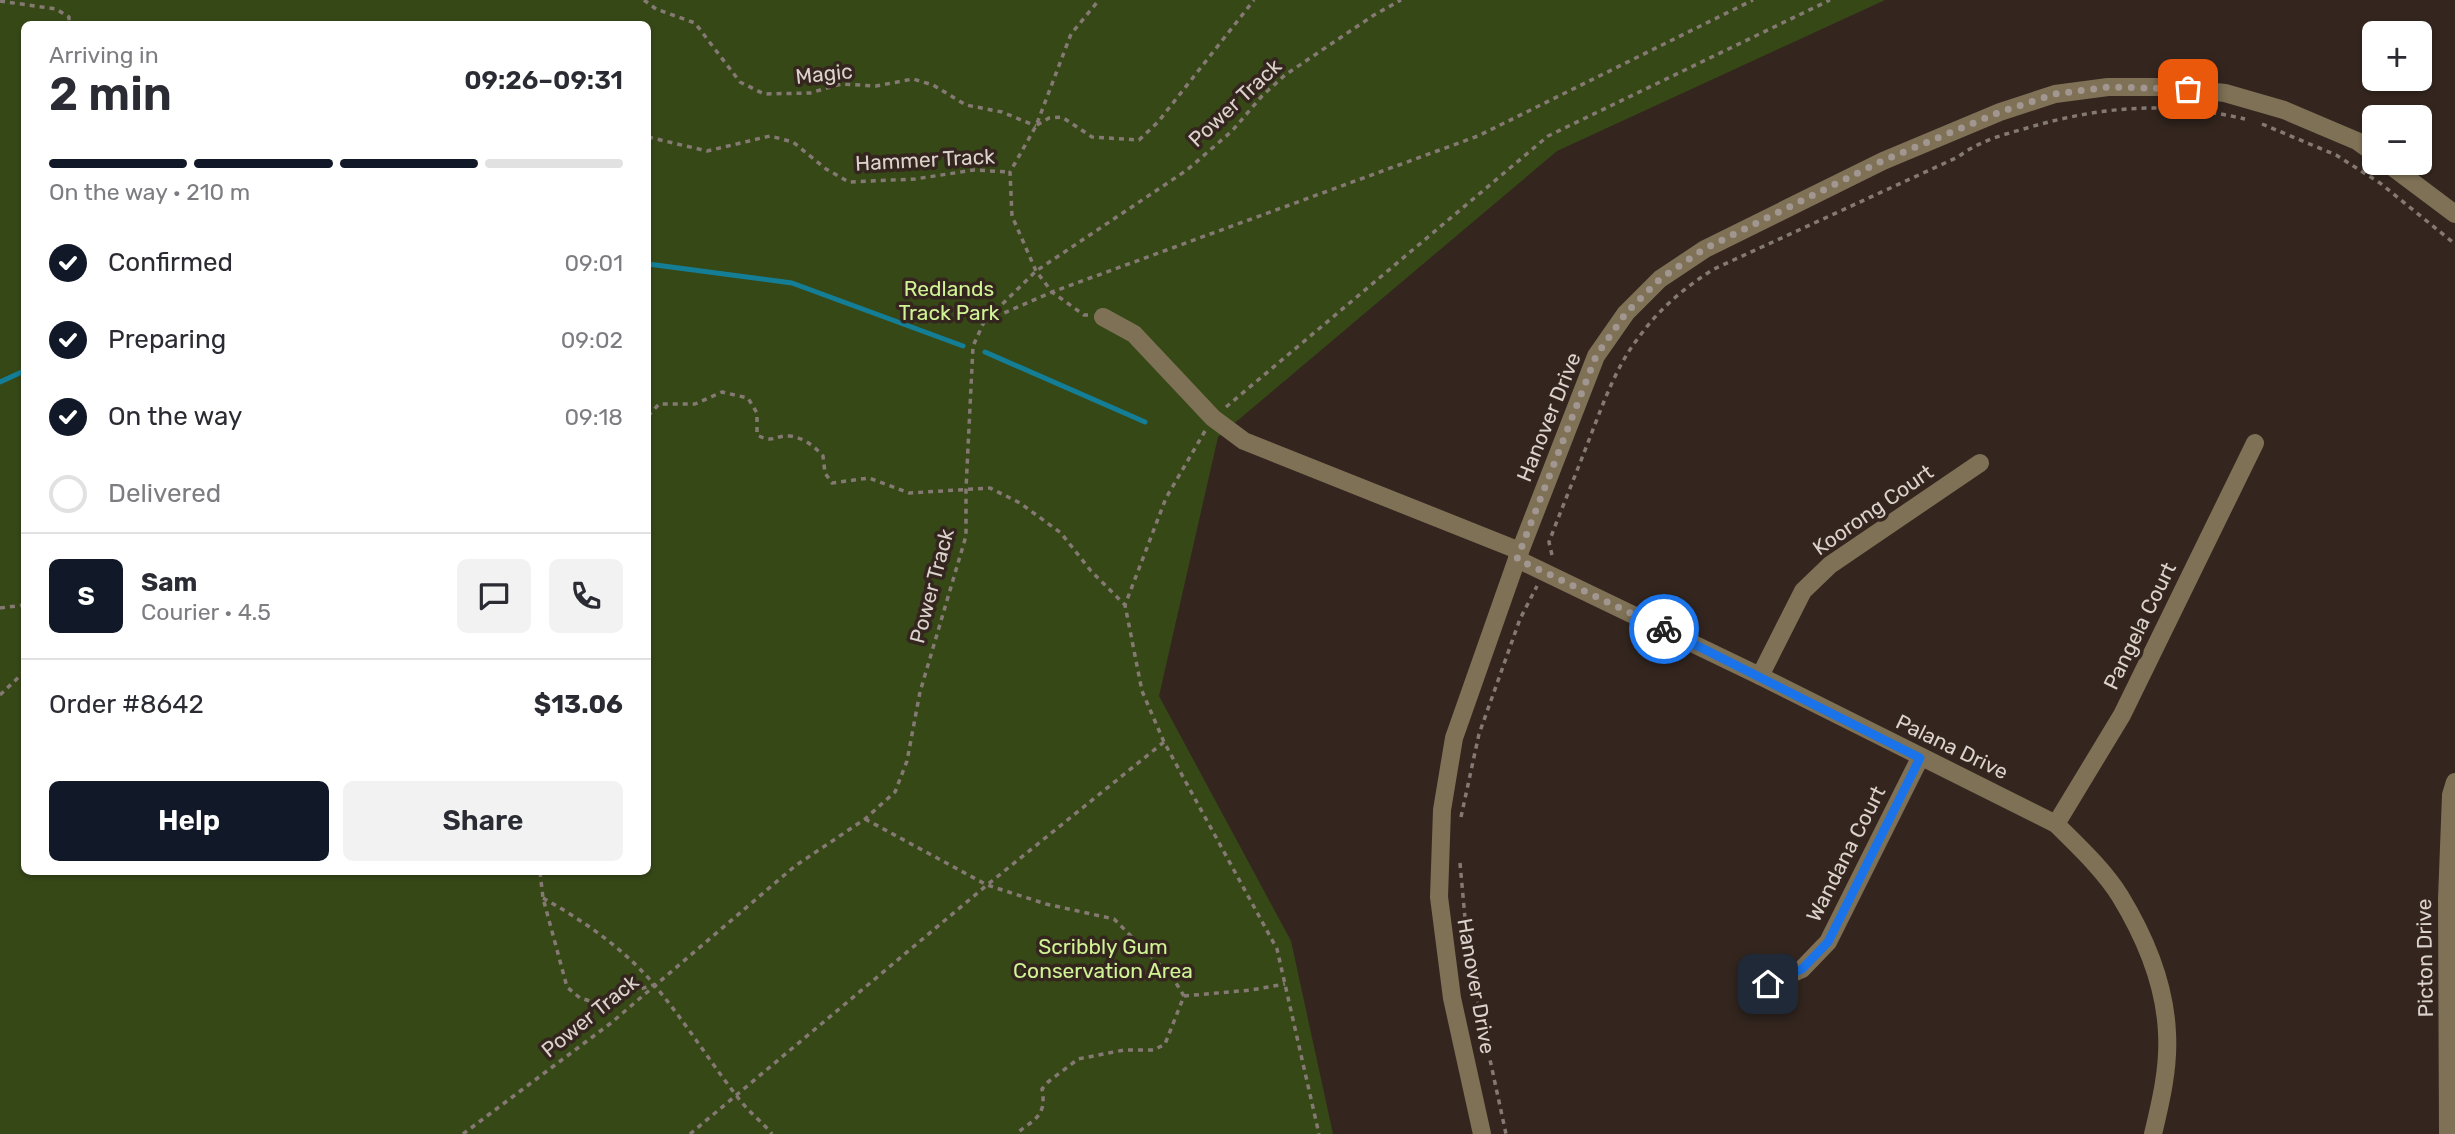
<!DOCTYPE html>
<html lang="en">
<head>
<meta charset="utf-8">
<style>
  body { margin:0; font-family:Rubik,sans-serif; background:#f2f2f3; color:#2b2b33; height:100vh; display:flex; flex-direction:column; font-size:26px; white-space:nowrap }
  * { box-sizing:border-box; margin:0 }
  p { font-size:23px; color:#7c7c81 }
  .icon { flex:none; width:38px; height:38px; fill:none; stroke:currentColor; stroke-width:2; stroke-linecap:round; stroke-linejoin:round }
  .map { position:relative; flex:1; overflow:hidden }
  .panel { position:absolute; left:21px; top:21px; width:630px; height:854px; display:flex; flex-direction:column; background:#fff; border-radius:10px; box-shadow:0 2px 5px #0004 }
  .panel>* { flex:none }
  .tools { position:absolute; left:2362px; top:21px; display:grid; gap:14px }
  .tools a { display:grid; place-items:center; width:70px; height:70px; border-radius:10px; background:#fff; box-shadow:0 2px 5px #0004; font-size:35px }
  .pin { position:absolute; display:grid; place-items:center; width:60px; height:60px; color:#fff; margin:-30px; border-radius:14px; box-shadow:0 4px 10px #0006 }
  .courier { position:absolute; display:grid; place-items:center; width:70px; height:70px; margin:-35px; border:5px solid #1a73e8; border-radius:50%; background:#fff; color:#222; box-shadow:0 2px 9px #0007 }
  .overview em { font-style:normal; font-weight:600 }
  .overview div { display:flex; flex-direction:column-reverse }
  .overview { display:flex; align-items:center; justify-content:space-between; height:119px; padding:0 28px }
  h1 { font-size:46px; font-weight:600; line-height:52px }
  .bar { display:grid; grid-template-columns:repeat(4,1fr); gap:10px 7px; align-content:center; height:84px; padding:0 28px }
  .bar i { height:9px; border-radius:5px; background:#e1e1e2 }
  .bar .on { background:#111827 }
  .bar p { grid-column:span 4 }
  .line { display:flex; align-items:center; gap:18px; padding:0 28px; border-top:2px solid #e1e1e2 }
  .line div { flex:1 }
  .round { display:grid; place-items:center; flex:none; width:74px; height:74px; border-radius:10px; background:#f2f2f3 }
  ol { padding:0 28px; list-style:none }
  li { display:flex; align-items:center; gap:21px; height:77px }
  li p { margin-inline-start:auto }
  li .icon { padding:7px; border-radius:50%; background:#111827; color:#fff; stroke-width:4 }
  li:last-child { color:#7c7c81 }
  li i { width:38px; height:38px; border:4px solid #e1e1e2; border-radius:50% }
  .cta { display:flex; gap:14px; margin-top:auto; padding:14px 28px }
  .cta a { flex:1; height:80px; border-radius:10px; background:#111827; color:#fff; font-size:28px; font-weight:600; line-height:80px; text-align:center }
  .cta a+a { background:#f2f2f3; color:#2b2b33 }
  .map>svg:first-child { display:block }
  .green { fill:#374817; fill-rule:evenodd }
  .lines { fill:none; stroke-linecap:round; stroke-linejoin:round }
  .stream { stroke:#147e97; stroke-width:5 }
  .path { stroke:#857973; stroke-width:3.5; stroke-dasharray:5 5; stroke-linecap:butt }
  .minor { stroke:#7f7156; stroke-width:18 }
  .done { stroke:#a19690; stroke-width:7; stroke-dasharray:0 12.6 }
  .route { stroke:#1a73e8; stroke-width:9 }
  .labels { text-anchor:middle; stroke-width:7; stroke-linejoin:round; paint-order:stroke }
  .street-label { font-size:21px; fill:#dcd2cd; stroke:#34261f }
  .park-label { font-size:21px; fill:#d0f395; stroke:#34261f }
</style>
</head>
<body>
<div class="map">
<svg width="2455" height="1134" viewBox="0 0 2455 1134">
  <rect width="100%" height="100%" fill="#34261f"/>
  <path class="green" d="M0 0H1885L1557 151 1218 437 1159 696 1291 941 1333 1134H0ZM24 24H648V872H24Z"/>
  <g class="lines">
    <g class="stream">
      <path d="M648 264 792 283 963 346"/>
      <path d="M985 352 1145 422"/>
      <path d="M0 382 24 371"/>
    </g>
    <g class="path">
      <path d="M644 0 656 9 695 23 740 82 764 94 810 93 841 84 876 86 913 79 933 85 966 105 1002 112 1036 126"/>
      <path d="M0 1 56 9 69 17V24"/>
      <path d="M2262 124 2336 155 2380 183 2455 244"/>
      <path d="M1037 125 1049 118 1062 117 1092 137 1139 140 1158 122 1254 0"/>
      <path d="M648 137 707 151 770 136 793 142 826 169 849 182 915 179 974 170 1010 172"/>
      <path d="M1088 315H1084L1052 292 1036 271 1012 216 1010 172 1036 126 1071 34 1099 0"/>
      <path d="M986 321 1052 292 1478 136 1753 0"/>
      <path d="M1226 407 1548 136 1830 0"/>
      <path d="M648 416 659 404H695L722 392 748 398 757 413V435C774 444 774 435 790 436 804 438 814 446 823 456L825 473 832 483 869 478 909 493 990 488 1020 503 1061 533 1091 571 1125 605"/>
      <path d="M1205 431 1166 498 1125 605 1142 691 1164 742 1277 949 1319 1134"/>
      <path d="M1552 555 1549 542C1563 505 1578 469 1592 432 1605 399 1617 365 1639 337 1659 309 1685 287 1714 269L1958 157C1979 141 2002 135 2027 128 2101 106 2169 101 2245 119"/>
      <path d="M0 608 24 605"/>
      <path d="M0 695 24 672"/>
      <path d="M1461 817 1479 734 1520 619 1537 586"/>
      <path d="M865 819 987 885 1046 904 1114 919 1173 978 1184 996 1165 1044 1154 1050H1124L1078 1059 1048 1082 1042 1089C1047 1117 1034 1119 1016 1134"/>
      <path d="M1460 863 1469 962 1506 1134"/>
      <path d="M540 872 543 898 567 987 580 998 597 1003 653 985"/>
      <path d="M543 898C584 921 626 950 656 987 686 1023 710 1062 739 1099 749 1112 762 1122 772 1134"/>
      <path d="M1184 996 1251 990 1285 984"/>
      <path d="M463 1134 611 1023 795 866 865 819 895 792 907 761 920 692 966 536V489L973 346 984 322 1036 271 1187 170 1232 131 1262 96 1285 75 1374 15 1401 0"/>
      <path d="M690 1134 987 885 1164 742"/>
    </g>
    <g class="minor">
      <path d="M2387 163 2455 214"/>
      <path d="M1103 317 1134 334 1213 418 1244 441 1520 551"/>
      <path d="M1517 559 1760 676 2056 824C2078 846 2104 870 2120 896 2145 937 2165 985 2167 1033 2169 1067 2161 1101 2153 1134"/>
      <path d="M1760 676 1803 591 1830 565 1980 463"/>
      <path d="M2056 824 2122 715 2255 443"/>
      <path d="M1768 984 1802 969 1828 942 1920 758"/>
      <path d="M1482 1134 1452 998 1439 897 1442 810 1454 738 1517 559 1596 356 1626 313 1660 279 1705 249 1883 161 2000 112 2055 94 2108 87H2169L2225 93 2284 110 2357 141 2375 154"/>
      <path d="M2448 1134 2447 899 2451 795 2455 782"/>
    </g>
  </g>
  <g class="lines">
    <path class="done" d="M1664 629 1517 559 1596 356 1626 313 1660 279 1704 249 1882 161 2000 112 2055 94 2108 87 2188 89"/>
    <path class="route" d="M1664 629 1920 758 1828 942 1802 969 1768 984"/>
  </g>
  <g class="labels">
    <g class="street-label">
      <text transform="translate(824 74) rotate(-6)" y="7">Magic</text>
      <text transform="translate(1235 103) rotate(-43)" y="7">Power Track</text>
      <text transform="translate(925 160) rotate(-3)" y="7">Hammer Track</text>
      <text transform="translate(1549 417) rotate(-68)" y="7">Hanover Drive</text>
      <text transform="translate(1873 510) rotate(-35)" y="7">Koorong Court</text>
      <text transform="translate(932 586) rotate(-75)" y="7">Power Track</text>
      <text transform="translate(2140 626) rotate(-64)" y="7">Pangela Court</text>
      <text transform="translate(1952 747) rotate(26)" y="7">Palana Drive</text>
      <text transform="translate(1846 854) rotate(-63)" y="7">Wandana Court</text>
      <text transform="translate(2425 958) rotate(-91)" y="7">Picton Drive</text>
      <text transform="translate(1476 986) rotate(80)" y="7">Hanover Drive</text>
      <text transform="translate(590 1016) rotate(-39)" y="7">Power Track</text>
    </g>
    <g class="park-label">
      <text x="949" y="296">Redlands<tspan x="949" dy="24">Track Park</tspan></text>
      <text x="1103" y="954">Scribbly Gum<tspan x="1103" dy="24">Conservation Area</tspan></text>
    </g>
  </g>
</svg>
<div class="tools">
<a>+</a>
<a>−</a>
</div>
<div class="pin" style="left:2188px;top:89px;background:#ea580c"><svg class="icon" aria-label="bag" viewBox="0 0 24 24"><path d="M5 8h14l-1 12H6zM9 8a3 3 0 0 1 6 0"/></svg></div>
<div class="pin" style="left:1768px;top:984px;background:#1f2937"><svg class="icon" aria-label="home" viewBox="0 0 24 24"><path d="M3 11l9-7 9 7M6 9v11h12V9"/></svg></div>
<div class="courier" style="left:1664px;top:629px"><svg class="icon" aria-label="bike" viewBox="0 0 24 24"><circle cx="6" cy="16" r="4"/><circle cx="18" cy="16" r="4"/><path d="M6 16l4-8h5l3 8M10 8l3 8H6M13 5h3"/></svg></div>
<section class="panel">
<div class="overview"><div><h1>2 min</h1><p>Arriving in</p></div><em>09:26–09:31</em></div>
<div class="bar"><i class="on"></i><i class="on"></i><i class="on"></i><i></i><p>On the way · 210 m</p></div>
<ol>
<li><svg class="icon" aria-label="check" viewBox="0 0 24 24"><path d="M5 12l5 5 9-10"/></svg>Confirmed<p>09:01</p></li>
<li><svg class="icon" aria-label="check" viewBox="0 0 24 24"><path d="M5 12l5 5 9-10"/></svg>Preparing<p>09:02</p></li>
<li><svg class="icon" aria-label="check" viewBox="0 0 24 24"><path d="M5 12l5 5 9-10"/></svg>On the way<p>09:18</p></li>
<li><i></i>Delivered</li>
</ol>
<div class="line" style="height:126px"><b class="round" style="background:#111827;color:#fff">S</b><div><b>Sam</b><p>Courier · 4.5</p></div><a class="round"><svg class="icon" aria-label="chat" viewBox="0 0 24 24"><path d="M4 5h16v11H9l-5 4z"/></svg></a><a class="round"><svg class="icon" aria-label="phone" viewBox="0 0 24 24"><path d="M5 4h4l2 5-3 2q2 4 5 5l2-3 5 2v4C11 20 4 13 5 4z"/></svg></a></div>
<div class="line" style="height:91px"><div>Order #8642</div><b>$13.06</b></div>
<div class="cta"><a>Help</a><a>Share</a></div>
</section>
</div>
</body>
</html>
